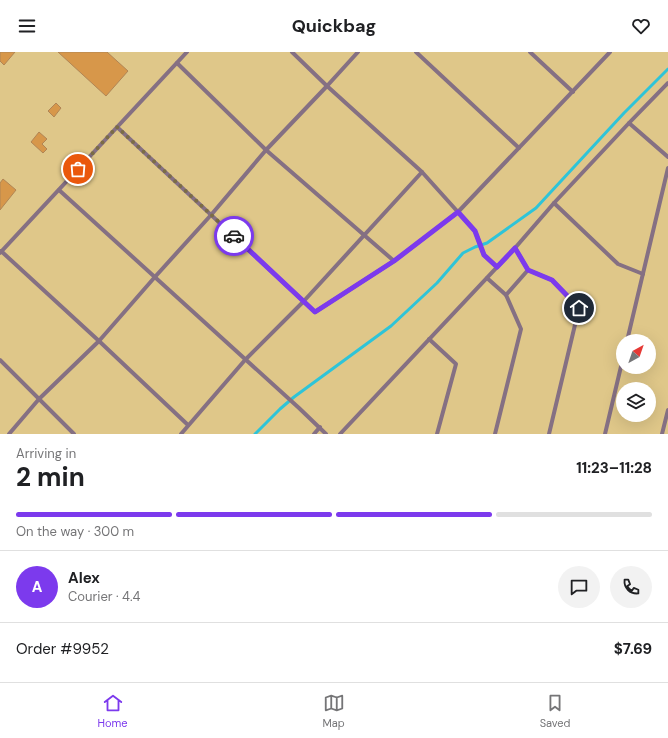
<!DOCTYPE html>
<html lang="en">
<head>
<meta charset="utf-8">
<style>
  body { margin:0; font-family:"DM Sans",sans-serif; background:#f2f2f2; color:#202124; height:100vh; display:flex; flex-direction:column; font-size:15px; white-space:nowrap }
  * { box-sizing:border-box; margin:0 }
  p { font-size:13px; color:#757577 }
  .icon { flex:none; width:22px; height:22px; fill:none; stroke:currentColor; stroke-width:2; stroke-linecap:round; stroke-linejoin:round }
  .map { position:relative; height:382px; overflow:hidden }
  .drawer { display:flex; flex-direction:column; background:#fff; flex:1 }
  .drawer>* { flex:none }
  .needle { width:26px; rotate:40deg }
  .controls { position:absolute; left:616px; top:282px; display:grid; gap:8px }
  .controls a { display:grid; place-items:center; width:40px; height:40px; border-radius:50%; background:#fff; box-shadow:0 4px 16px #0002; font-size:20px }
  .pin { position:absolute; display:grid; place-items:center; width:34px; height:34px; color:#fff; margin:-17px; border:2px solid #fff; border-radius:50%; box-shadow:0 1px 4px #0007 }
  .courier { position:absolute; display:grid; place-items:center; width:40px; height:40px; margin:-20px; border:3px solid #7c3aed; border-radius:50%; background:#fff; color:#222; box-shadow:0 1px 5px #0007 }
  .summary em { font-style:normal; font-weight:700 }
  .summary div { display:flex; flex-direction:column-reverse }
  .summary { display:flex; align-items:center; justify-content:space-between; height:68px; padding:0 16px }
  h1 { font-size:26px; font-weight:700; line-height:30px }
  .bar { display:grid; grid-template-columns:repeat(4,1fr); gap:6px 4px; align-content:center; height:48px; padding:0 16px }
  .bar i { height:5px; border-radius:3px; background:#e0e0e0 }
  .bar .active { background:#7c3aed }
  .bar p { grid-column:span 4 }
  .line { display:flex; align-items:center; gap:10px; padding:0 16px; border-top:1px solid #e0e0e0 }
  .line div { flex:1 }
  .round { display:grid; place-items:center; flex:none; width:42px; height:42px; border-radius:21px; background:#f2f2f2 }
  header { display:flex; justify-content:space-between; align-items:center; height:52px; padding:0 16px; background:#fff; font-size:18px; font-weight:700 }
  .tabs { display:flex; justify-content:space-around; align-items:center; height:56px; border-top:1px solid #e0e0e0; background:#fff; font-size:11px; color:#757577 }
  .tabs a { display:grid; justify-items:center; gap:2px }
  .tabs .active { color:#7c3aed }
  .map>svg:first-child { display:block }
  .lines { fill:none; stroke-linecap:round; stroke-linejoin:round }
  .stream { stroke:#2ec4d8; stroke-width:3 }
  .building { fill:#d7974a; stroke:#b08555 }
  .minor { stroke:#857083; stroke-width:4 }
  .done { stroke:#7b6c46; stroke-width:4; stroke-dasharray:0 7.2 }
  .route { stroke:#7c3aed; stroke-width:5 }
</style>
</head>
<body>
<header><svg class="icon" aria-label="menu" viewBox="0 0 24 24"><path d="M4 6h16M4 12h16M4 18h16"/></svg>Quickbag<svg class="icon" aria-label="heart" viewBox="0 0 24 24"><path d="M12 20l-8-8c-3-5 5-10 8-4 3-6 11-1 8 4z"/></svg></header>
<div class="map">
<svg width="668" height="382" viewBox="0 0 668 382">
  <rect width="100%" height="100%" fill="#dfc789"/>
  <g class="lines">
    <path class="stream" d="M255 382 280 357 294 345 391 274 437 231 463 201 475 195 487 191 536 156 624 61 668 17"/>
  </g>
  <g class="building">
    <path d="M0 0H15L4 13 0 9Z"/>
    <path d="M58 0H107L128 19 106 44Z"/>
    <path d="M56 51 61 56 54 65 48 59Z"/>
    <path d="M39 80 47 87 42 92 47 97 43 101 31 90Z"/>
    <path d="M3 127 16 138 0 158V131Z"/>
  </g>
  <g class="lines">
    <g class="minor">
      <path d="M292 0 327 34 422 120 475 179 484 203 497 215"/>
      <path d="M416 0 519 96"/>
      <path d="M530 0 573 40"/>
      <path d="M177 11 266 98 394 209"/>
      <path d="M629 71 668 105"/>
      <path d="M117 75 315 260 394 209 458 160 610 0"/>
      <path d="M59 138 299 356 326 382"/>
      <path d="M554 151 618 212 643 222"/>
      <path d="M1 199 99 289 188 373"/>
      <path d="M0 201 187 0"/>
      <path d="M528 218 552 228 579 256 549 382"/>
      <path d="M487 226 506 243 521 277 495 382"/>
      <path d="M506 243 528 218 515 196"/>
      <path d="M429 287 456 312 437 382"/>
      <path d="M627 289 668 116"/>
      <path d="M0 308 74 382"/>
      <path d="M9 382 39 347 99 289 154 226 211 163 266 98 327 34 358 0"/>
      <path d="M181 382 245 308 303 250 422 120"/>
      <path d="M314 382 320 375"/>
      <path d="M340 382 515 196 554 151 629 71 668 31"/>
      <path d="M605 382 623 306"/>
      <path d="M662 382 668 358"/>
    </g>
  </g>
  <g class="lines">
    <path class="done" d="M78 117 117 75 234 184"/>
    <path class="route" d="M234 184 315 260 394 209 458 160 475 179 484 203 497 215 515 196 528 218 552 228 579 256"/>
  </g>
</svg>
<div class="controls">
<a><svg class="needle" viewBox="-14 -14 28 28"><path d="M0-13l5 13h-10z" fill="#e53935"/><path d="M0 13l5-13h-10z" fill="#757577"/></svg></a>
<a><svg class="icon" aria-label="layers" viewBox="0 0 24 24"><path d="M12 4l9 5-9 5-9-5zM3 14l9 5 9-5"/></svg></a>
</div>
<div class="pin" style="left:78px;top:117px;background:#ea580c"><svg class="icon" aria-label="bag" viewBox="0 0 24 24"><path d="M5 8h14l-1 12H6zM9 8a3 3 0 0 1 6 0"/></svg></div>
<div class="pin" style="left:579px;top:256px;background:#1f2937"><svg class="icon" aria-label="home" viewBox="0 0 24 24"><path d="M3 11l9-7 9 7M6 9v11h12V9"/></svg></div>
<div class="courier" style="left:234px;top:184px"><svg class="icon" aria-label="car" viewBox="0 0 24 24"><path d="M5 17H2v-5l4-1 3-4h7l3 4 3 1v5h-3M9 17h6M6 11h13"/><circle cx="7" cy="17" r="2"/><circle cx="17" cy="17" r="2"/></svg></div>
</div>
<section class="drawer">
<div class="summary"><div><h1>2 min</h1><p>Arriving in</p></div><em>11:23–11:28</em></div>
<div class="bar"><i class="active"></i><i class="active"></i><i class="active"></i><i></i><p>On the way · 300 m</p></div>
<div class="line" style="height:72px"><b class="round" style="background:#7c3aed;color:#fff">A</b><div><b>Alex</b><p>Courier · 4.4</p></div><a class="round"><svg class="icon" aria-label="chat" viewBox="0 0 24 24"><path d="M4 5h16v11H9l-5 4z"/></svg></a><a class="round"><svg class="icon" aria-label="phone" viewBox="0 0 24 24"><path d="M5 4h4l2 5-3 2q2 4 5 5l2-3 5 2v4C11 20 4 13 5 4z"/></svg></a></div>
<div class="line" style="height:52px"><div>Order #9952</div><b>$7.69</b></div>
</section>
<nav class="tabs">
<a class="active"><svg class="icon" aria-label="home" viewBox="0 0 24 24"><path d="M3 11l9-7 9 7M6 9v11h12V9"/></svg>Home</a>
<a><svg class="icon" aria-label="map" viewBox="0 0 24 24"><path d="M3 6l6-2 6 2 6-2v14l-6 2-6-2-6 2zM9 4v14M15 6v14"/></svg>Map</a>
<a><svg class="icon" aria-label="saved" viewBox="0 0 24 24"><path d="M7 4h10v16l-5-4-5 4z"/></svg>Saved</a>
</nav>
</body>
</html>
